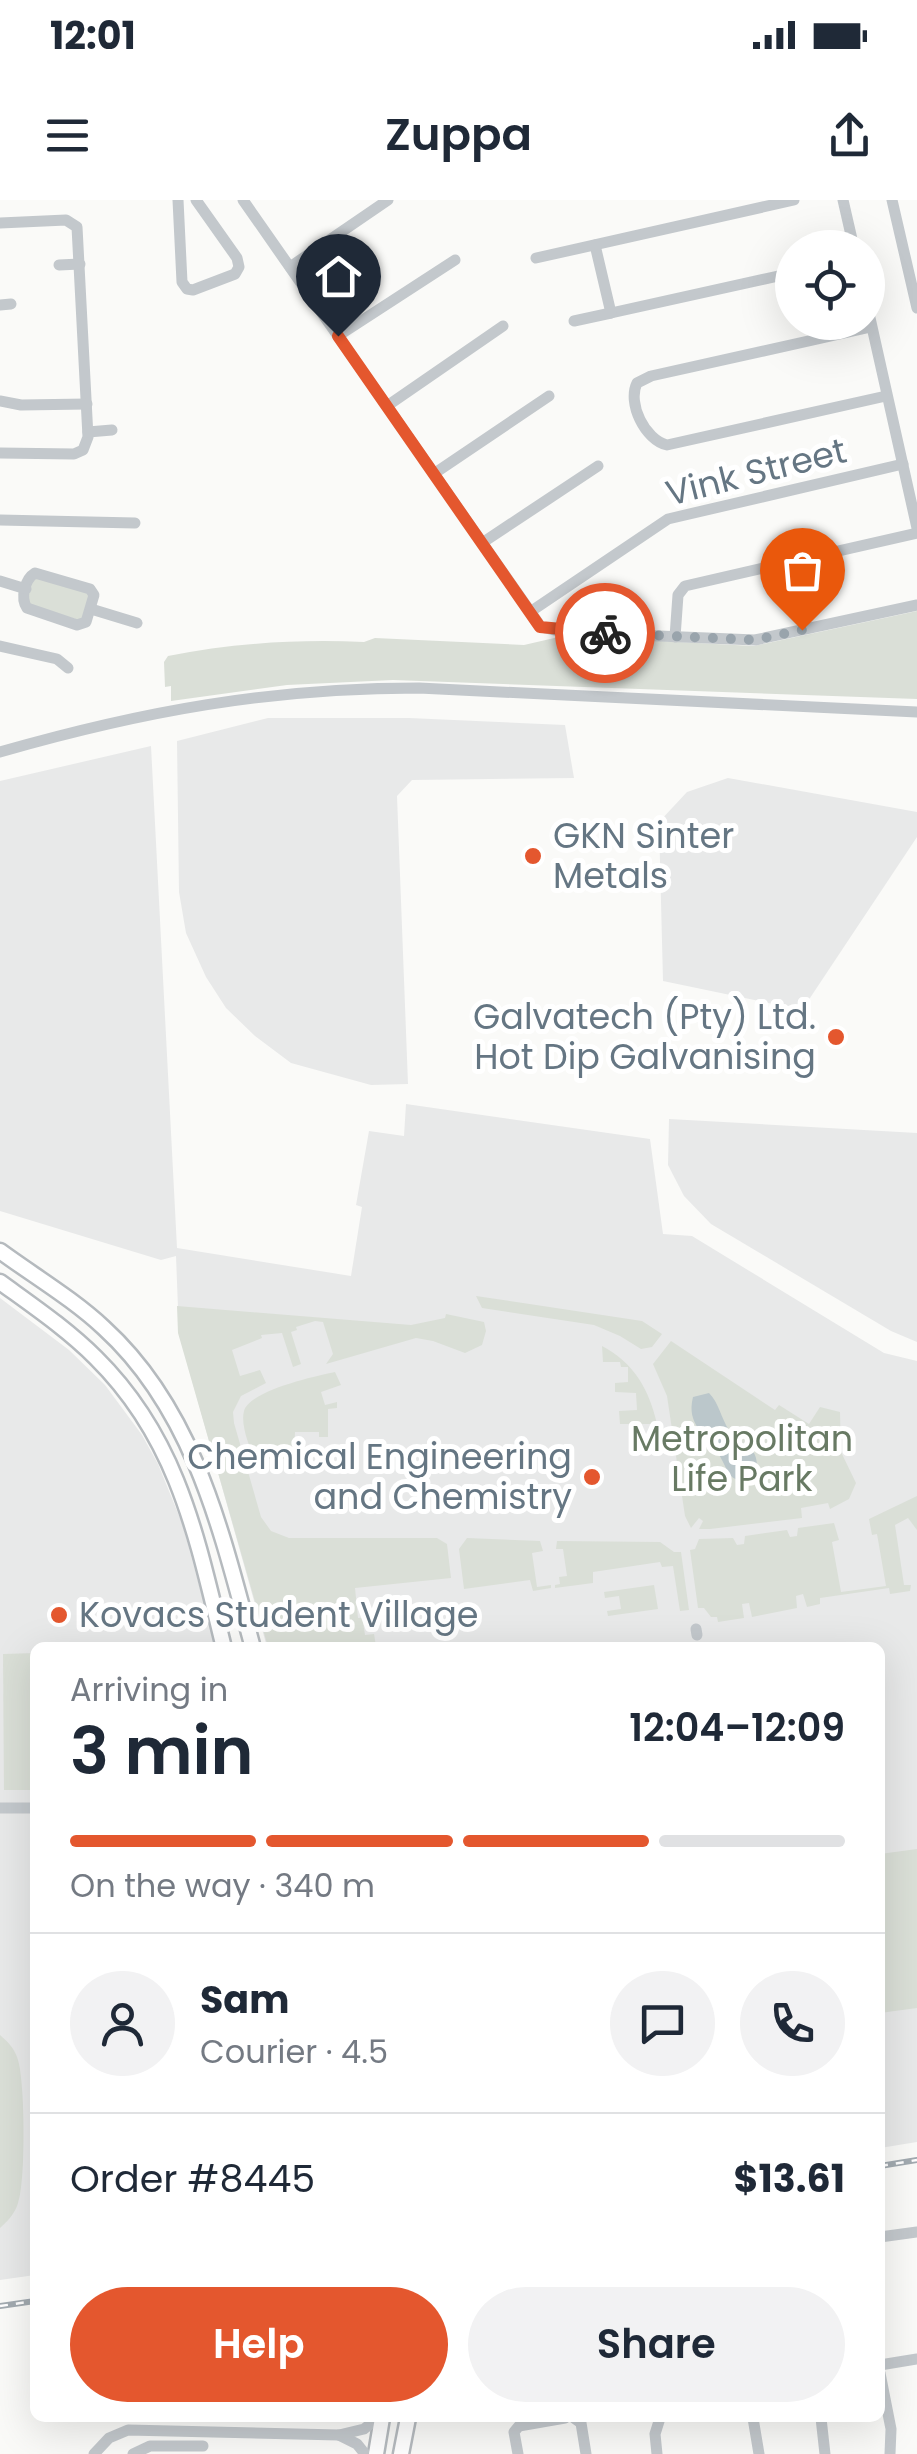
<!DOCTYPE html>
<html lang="en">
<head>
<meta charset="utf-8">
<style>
  body { margin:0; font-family:Poppins,sans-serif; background:#f2f2f3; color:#1f2937; height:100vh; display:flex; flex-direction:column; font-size:38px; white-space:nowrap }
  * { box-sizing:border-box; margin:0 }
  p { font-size:32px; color:#747a83 }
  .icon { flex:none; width:55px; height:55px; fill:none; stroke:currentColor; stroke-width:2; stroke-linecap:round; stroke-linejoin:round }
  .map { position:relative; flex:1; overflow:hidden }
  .side { position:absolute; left:30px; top:1442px; width:855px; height:780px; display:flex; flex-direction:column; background:#fff; border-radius:15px; box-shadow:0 10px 40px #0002 }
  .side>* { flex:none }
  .buttons { position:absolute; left:775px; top:30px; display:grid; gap:20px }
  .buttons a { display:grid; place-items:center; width:110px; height:110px; border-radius:50%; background:#fff; box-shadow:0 10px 40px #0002; font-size:50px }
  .pin { position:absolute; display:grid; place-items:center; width:85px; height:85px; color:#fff; margin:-102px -42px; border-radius:50% 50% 50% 0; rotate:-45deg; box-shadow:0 0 10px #0007 }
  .pin .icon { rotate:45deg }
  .courier { position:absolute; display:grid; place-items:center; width:100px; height:100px; margin:-50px; border:8px solid #e4572e; border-radius:50%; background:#fff; color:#222; box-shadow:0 2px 12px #0007 }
  .overview em { font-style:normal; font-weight:600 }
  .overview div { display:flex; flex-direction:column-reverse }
  .overview { display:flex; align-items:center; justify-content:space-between; height:170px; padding:0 40px }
  h1 { font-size:65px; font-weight:600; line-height:75px }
  .bar { display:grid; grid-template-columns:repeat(4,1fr); gap:15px 10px; align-content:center; height:120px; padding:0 40px }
  .bar i { height:12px; border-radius:8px; background:#e0e1e3 }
  .bar .selected { background:#e4572e }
  .bar p { grid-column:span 4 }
  .line { display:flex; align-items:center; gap:25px; padding:0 40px; border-top:2px solid #e0e1e3 }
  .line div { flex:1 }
  .round { display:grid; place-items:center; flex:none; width:105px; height:105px; border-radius:52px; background:#f2f2f3 }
  .primary-button { display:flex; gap:20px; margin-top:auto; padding:20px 40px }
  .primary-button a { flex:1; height:115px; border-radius:60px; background:#e4572e; color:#fff; font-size:40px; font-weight:600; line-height:115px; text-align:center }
  .primary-button a+a { background:#f2f2f3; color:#1f2937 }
  .status { display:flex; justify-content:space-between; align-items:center; height:70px; padding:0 50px; background:#fff; direction:ltr }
  .status svg { height:28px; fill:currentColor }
  header { display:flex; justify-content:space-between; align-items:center; height:130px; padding:0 40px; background:#fff; font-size:45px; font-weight:600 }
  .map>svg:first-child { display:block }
  .built { fill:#e8e9e9 }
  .green { fill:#dadfd7 }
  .water { fill:#bbc7cb }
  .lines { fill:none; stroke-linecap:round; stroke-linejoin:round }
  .major-casing { stroke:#b5babe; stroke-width:19 }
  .minor { stroke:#c3c8cc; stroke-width:11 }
  .major { stroke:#fff; stroke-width:14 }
  .rail-casing { stroke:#a2aab0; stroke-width:6 }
  .rail { stroke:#fff; stroke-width:2.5; stroke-dasharray:8; stroke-linecap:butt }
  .done { stroke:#99a4ac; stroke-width:10; stroke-dasharray:0 18 }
  .route { stroke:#e4572e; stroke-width:12 }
  .poi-dot { fill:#e4572e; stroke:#fff; stroke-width:4 }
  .labels { text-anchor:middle; stroke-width:10; stroke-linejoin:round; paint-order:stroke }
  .street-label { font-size:35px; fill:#657683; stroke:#fff }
  .poi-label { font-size:35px; fill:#657683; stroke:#fff; text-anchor:start }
  .park-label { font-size:35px; fill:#687a64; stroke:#fff }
</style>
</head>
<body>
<div class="status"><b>12:01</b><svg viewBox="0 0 49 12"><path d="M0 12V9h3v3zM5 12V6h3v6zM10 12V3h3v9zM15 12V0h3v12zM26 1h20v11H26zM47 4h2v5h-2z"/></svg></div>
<header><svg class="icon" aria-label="menu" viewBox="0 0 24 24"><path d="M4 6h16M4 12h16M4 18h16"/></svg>Zuppa<svg class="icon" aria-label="share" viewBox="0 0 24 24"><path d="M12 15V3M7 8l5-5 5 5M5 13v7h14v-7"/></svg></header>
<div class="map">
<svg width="917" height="2254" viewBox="0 0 917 2254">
  <rect width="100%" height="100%" fill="#fafaf8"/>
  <g class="built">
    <path d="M268 518H409L565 525 574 578 412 580 397 596 408 884 371 885 291 863 255 836 226 808 206 777 186 733 179 692 177 541Z"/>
    <path d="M151 546 177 1048 351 1076 362 1007 356 1005 369 931 404 936 406 904 650 939 663 1034 692 1036 884 1153 917 1161V1942L880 1948V1448L267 1447 179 1134 176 1056 161 1060 0 1011V581Z"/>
    <path d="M728 578 917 612V637L802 810 663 781 659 622 687 592Z"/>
    <path d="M669 919 917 933V1142L891 1131 711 1024 684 996 668 965Z"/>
    <path d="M0 1098 69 1150 105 1185 142 1235 158 1264 182 1323 216 1447 35 1448V2075L0 2080Z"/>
  </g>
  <g class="green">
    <path d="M38 376 90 393 82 421 27 405 32 378Z"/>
    <path d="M917 411V499L393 480 287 485 171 501V486L165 487 164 462 168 456C232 443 299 439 364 442L375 438 524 445 563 436 754 446Z"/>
    <path d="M476 1096 642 1121 662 1134 652 1147 641 1149 620 1136 594 1125 482 1108Z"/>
    <path d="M177 1106 411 1125 445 1118 446 1114 484 1122 486 1131 482 1145 465 1153 433 1141 416 1138 326 1164 333 1154 323 1122 315 1121 296 1127 297 1130 291 1132 301 1164 293 1167 282 1133 261 1135 262 1138 232 1150 240 1176 260 1170 266 1183 241 1196 233 1212 234 1223 261 1317 271 1331 289 1338H437L447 1344 451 1378 355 1388 358 1418 372 1417V1420L363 1422 365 1435 374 1434 376 1446 268 1447 178 1133Z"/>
    <path d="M671 1141 775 1210 779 1205 809 1224 820 1207 840 1212 841 1252 856 1283 849 1299 830 1309 828 1303 801 1308 802 1318 710 1329H699L703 1321 699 1318 691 1328 685 1316 667 1196 653 1164Z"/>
    <path d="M602 1146C634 1163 649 1189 657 1224H620L619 1211 637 1210 636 1193 615 1192V1183L628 1182V1167H621L620 1162H603Z"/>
    <path d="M335 1172 341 1185 321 1192 325 1205 337 1202V1208L328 1209V1237H319V1232H295L294 1255H300V1259H269L268 1265 257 1264C251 1251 240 1226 244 1211 249 1191 315 1176 335 1172Z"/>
    <path d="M917 1296V1330L908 1318 895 1325 904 1385H911L910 1391 890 1394 889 1388 820 1398V1404L807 1407 803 1394 796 1396 797 1408 752 1417 749 1403 742 1404 744 1418 718 1422 717 1417H711L704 1408H698L690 1350 695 1349 699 1339 733 1338 737 1345 744 1344 745 1336 787 1330 790 1337 797 1336 798 1328 834 1323 839 1340 832 1342 841 1392 886 1386 877 1334 872 1335 869 1319Z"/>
    <path d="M467 1338 540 1341 543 1351 532 1353 537 1387 551 1385V1388L533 1391 530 1380 464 1389 459 1349Z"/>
    <path d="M557 1341 660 1342 674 1352H681L689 1410 680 1411 673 1366 662 1367 660 1362 593 1372V1383L555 1388V1385L560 1384 559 1377 567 1376 563 1349H556Z"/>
    <path d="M654 1385 658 1409 608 1416 607 1411 621 1409 619 1396 605 1398 604 1392Z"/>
    <path d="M35 1453V1590H4L3 1454Z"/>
    <path d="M917 1649V1808L880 1813V1654Z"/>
    <path d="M0 1835C8 1842 15 1849 18 1860 25 1882 26 1982 18 2003 15 2013 8 2021 0 2028Z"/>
  </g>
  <path class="water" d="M709 1193C719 1203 721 1218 729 1230 741 1247 758 1244 757 1268 731 1294 729 1270 718 1253 705 1233 686 1225 693 1197Z"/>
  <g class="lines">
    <g class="major-casing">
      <g id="major">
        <path d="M0 1051C34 1076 73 1099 104 1128 195 1211 222 1334 253 1448"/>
        <path d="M0 1082C33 1106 67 1129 96 1158 179 1240 197 1339 224 1448"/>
        <path d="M376 2254 382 2218"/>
        <path d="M401 2254 408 2218"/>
      </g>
    </g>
    <g class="minor">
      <path d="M178 0 182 82 187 89 193 90 235 74 239 67 237 58 196 0"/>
      <path d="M243 0 541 427 563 432 755 440 917 405"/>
      <path d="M843 0 854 48"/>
      <path d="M892 0 917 108"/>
      <path d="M0 23 66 20 77 27 88 237 83 250 74 254 0 253"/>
      <path d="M595 45 611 113 792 73"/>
      <path d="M536 58 794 0"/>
      <path d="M59 65 80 64"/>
      <path d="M290 67 388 0"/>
      <path d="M0 105 11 104"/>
      <path d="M868 109 917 328"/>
      <path d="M574 121 611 113"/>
      <path d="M871 127 651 176 637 183C627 203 645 240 667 245L886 196"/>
      <path d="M338 136 455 60"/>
      <path d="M0 201 21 205 87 204"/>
      <path d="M387 206 503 126"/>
      <path d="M88 232 112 230"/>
      <path d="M435 273 549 196"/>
      <path d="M0 320 135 323"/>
      <path d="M482 343 598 266"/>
      <path d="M35 373 90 389 94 395 86 422 77 425 27 408C20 398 25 379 35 373Z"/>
      <path d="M0 381 26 389"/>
      <path d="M91 409 137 423"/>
      <path d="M530 412 668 319 903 264"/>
      <path d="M675 437 678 395 685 386 917 333"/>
      <path d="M0 446 57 459 68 468"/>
      <path d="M0 552C143 511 270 488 419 488L917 512"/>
      <path d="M696 1429 697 1435"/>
      <path d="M0 1608H35"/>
      <path d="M880 2037 917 2032"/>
      <path d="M880 2165 917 2159"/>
      <path d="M880 2173 891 2229 890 2254"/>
      <path d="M574 2218 581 2223 586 2254"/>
      <path d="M753 2218 759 2254"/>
      <path d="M821 2218 825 2254"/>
      <path d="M339 2235 357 2244 365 2254"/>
      <path d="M94 2254 109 2238 128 2230 339 2235 364 2229 378 2218"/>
      <path d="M133 2254 150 2246H203"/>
      <path d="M518 2254 514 2232 519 2226 565 2218"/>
      <path d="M657 2254 655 2234 660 2218"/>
    </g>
    <use href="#major" class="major"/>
    <g class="rail-casing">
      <g id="rail">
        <path d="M880 1966 917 1960"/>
        <path d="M0 2106 35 2101"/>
      </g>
    </g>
    <use href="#rail" class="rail"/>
  </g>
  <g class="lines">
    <path class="done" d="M605 433 755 440 802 430"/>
    <path class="route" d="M338 136 540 427 605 433"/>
  </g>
  <g class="poi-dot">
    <circle cx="533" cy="656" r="10"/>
    <circle cx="836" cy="837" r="10"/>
    <circle cx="592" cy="1277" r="10"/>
    <circle cx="59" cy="1415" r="10"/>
  </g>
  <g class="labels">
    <g class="street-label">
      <text transform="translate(756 272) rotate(-14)" y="12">Vink Street</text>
    </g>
    <g class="poi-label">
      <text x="553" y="648">GKN Sinter<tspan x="553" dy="40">Metals</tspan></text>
      <text x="816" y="829" text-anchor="end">Galvatech (Pty) Ltd.<tspan x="816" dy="40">Hot Dip Galvanising</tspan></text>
      <text x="572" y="1269" text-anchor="end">Chemical Engineering<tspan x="572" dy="40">and Chemistry</tspan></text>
      <text x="79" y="1427">Kovacs Student Village</text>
    </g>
    <g class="park-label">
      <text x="742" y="1251">Metropolitan<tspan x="742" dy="40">Life Park</tspan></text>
    </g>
  </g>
</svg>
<div class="buttons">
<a><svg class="icon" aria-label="locate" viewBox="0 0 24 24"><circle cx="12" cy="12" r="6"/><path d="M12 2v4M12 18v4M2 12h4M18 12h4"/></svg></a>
</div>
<div class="pin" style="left:802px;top:430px;background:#ea580c"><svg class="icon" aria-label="bag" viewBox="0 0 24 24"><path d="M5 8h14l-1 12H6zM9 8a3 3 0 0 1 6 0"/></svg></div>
<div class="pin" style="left:338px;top:136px;background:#1f2937"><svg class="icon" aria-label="home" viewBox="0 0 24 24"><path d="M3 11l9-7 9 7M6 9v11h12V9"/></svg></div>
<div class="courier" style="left:605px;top:433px"><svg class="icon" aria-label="bike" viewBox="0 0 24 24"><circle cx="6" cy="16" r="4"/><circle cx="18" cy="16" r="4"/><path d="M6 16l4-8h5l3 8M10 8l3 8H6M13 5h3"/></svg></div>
<section class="side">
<div class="overview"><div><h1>3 min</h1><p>Arriving in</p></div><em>12:04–12:09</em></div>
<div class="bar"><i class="selected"></i><i class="selected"></i><i class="selected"></i><i></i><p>On the way · 340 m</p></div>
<div class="line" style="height:180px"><a class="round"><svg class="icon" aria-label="person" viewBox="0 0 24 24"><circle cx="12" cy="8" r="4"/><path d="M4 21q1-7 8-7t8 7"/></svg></a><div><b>Sam</b><p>Courier · 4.5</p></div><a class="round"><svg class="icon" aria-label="chat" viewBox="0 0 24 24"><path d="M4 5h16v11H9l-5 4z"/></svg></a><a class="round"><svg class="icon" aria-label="phone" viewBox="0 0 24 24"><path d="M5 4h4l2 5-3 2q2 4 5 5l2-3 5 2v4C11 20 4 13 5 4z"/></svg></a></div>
<div class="line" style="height:130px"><div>Order #8445</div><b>$13.61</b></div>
<div class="primary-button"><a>Help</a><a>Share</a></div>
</section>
</div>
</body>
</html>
